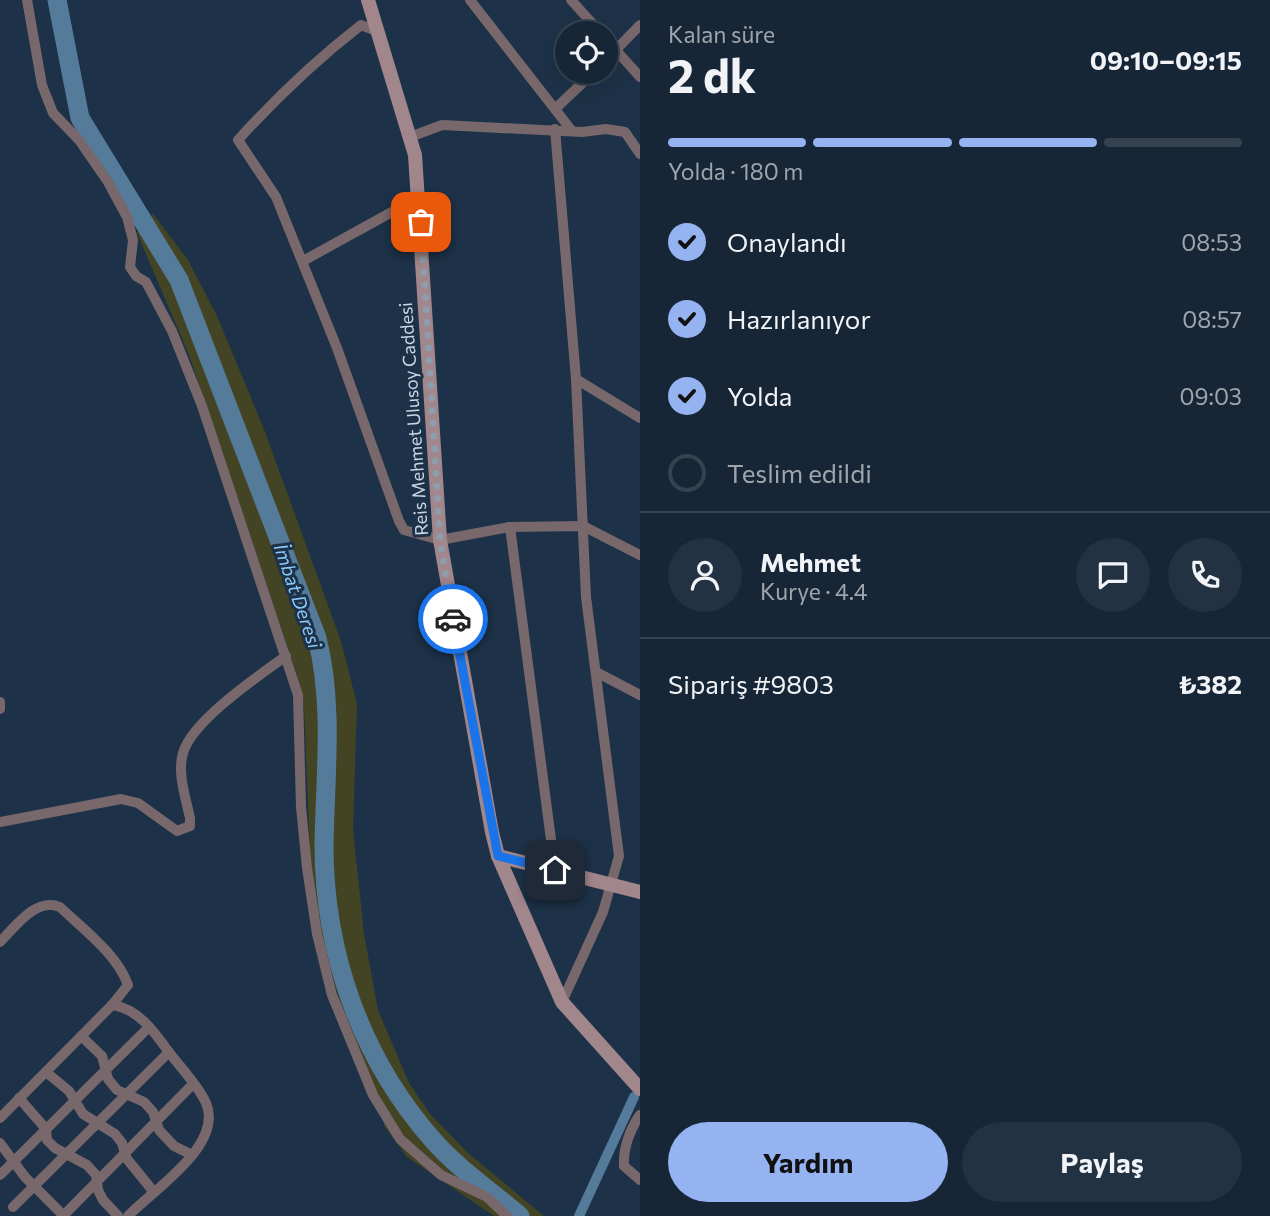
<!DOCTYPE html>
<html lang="tr">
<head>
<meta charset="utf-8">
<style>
  body { margin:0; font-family:Commissioner,sans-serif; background:#233242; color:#f1f3f6; height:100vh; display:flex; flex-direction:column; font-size:26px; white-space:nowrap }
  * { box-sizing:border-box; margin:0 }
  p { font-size:23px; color:#9ea5ad }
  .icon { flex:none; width:38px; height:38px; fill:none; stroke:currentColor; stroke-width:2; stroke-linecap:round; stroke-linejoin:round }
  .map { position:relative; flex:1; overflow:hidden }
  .panel { display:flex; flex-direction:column; background:#162636; width:630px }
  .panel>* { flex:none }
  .buttons { position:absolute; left:555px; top:21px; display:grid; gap:14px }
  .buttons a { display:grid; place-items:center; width:63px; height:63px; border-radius:50%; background:#162636; box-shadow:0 7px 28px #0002,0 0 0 2px #354351; font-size:35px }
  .pin { position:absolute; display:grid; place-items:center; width:60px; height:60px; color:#fff; margin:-30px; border-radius:14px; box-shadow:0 4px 10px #0006 }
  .courier { position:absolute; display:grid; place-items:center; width:70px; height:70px; margin:-35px; border:5px solid #1a73e8; border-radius:50%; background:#fff; color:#222; box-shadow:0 2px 9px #0007 }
  .head em { font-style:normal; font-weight:700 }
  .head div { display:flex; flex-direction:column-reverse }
  .head { display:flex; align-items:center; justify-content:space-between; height:119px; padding:0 28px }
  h1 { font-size:46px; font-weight:700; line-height:52px }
  .bar { display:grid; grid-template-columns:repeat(4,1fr); gap:10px 7px; align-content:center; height:84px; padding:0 28px }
  .bar i { height:9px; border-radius:5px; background:#354351 }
  .bar .on { background:#95b2f1 }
  .bar p { grid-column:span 4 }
  .line { display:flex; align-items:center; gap:18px; padding:0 28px; border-top:2px solid #354351 }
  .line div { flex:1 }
  .round { display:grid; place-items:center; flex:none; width:74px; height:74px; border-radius:37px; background:#233242 }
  ol { padding:0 28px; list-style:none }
  li { display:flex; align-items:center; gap:21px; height:77px }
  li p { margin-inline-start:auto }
  li .icon { padding:7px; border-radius:50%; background:#95b2f1; color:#111; stroke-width:4 }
  li:last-child { color:#9ea5ad }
  li i { width:38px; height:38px; border:4px solid #354351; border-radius:50% }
  .action { display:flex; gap:14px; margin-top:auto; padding:14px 28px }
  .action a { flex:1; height:80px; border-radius:42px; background:#95b2f1; color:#111; font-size:28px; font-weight:700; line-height:80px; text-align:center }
  .action a+a { background:#233242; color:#f1f3f6 }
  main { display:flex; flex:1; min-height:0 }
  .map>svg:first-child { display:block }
  .green { fill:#424423 }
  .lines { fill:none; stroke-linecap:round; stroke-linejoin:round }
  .canal { stroke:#557b9b; stroke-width:10 }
  .river { stroke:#557b9b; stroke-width:19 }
  .street { stroke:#79686b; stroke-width:10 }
  .secondary { stroke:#a1868b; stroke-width:14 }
  .done { stroke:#8d9dad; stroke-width:7; stroke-dasharray:0 12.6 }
  .route { stroke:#1a73e8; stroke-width:9 }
  .labels { text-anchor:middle; stroke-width:6; stroke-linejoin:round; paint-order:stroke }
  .street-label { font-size:18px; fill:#c9d6e4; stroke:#1d3248 }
  .water-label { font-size:19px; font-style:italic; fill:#8bc7fa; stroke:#1d3248 }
</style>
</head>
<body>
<main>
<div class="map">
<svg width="640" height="1216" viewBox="0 0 640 1216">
  <rect width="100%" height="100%" fill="#1d3248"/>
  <path class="green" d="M153 214 188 260 217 316 264 429 341 641 357 704 353 829 364 934 378 1010 409 1083 430 1114 468 1153 544 1216H494L407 1157 385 1127 339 999 321 933 311 879 304 706 299 681 189 355 137 233Z"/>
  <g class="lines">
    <path class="canal" d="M579 1216 634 1097"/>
    <path class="river" d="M57 0 80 118 179 280 317 638C334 705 325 777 324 845 324 953 361 1058 432 1139 457 1168 491 1191 520 1216"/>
    <g class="street">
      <path d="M27 0 42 85 53 113 79 140 108 182 127 217 133 240 130 267 136 276 146 282 172 331 202 406 298 695 301 807 307 868 317 934 332 995 373 1095 400 1139 441 1175 487 1197 507 1216"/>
      <path d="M470 0 572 131"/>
      <path d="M571 0 601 33"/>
      <path d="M374 30 361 25C316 60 276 98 238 140L276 197 337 348 399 521 404 530 440 540 510 527 583 526 640 555"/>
      <path d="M606 39 640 77"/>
      <path d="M606 60 640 25"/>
      <path d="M555 109 594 72"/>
      <path d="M555 129 576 379 586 597 619 856 603 912 562 1002"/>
      <path d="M410 137 442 125 582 132 606 129 625 132 640 154"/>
      <path d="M303 261 419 197"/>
      <path d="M576 379 640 418"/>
      <path d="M510 527 555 870"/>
      <path d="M596 672 640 695"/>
      <path d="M0 702V709"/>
      <path d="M0 822 121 799 138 803 177 831 190 826V818C186 799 177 773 183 753 192 721 258 676 286 656"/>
      <path d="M0 942C16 926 36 897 60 907 83 929 117 954 128 985L112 1005 0 1118"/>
      <path d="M112 1005C137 1008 154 1031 168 1051 180 1067 198 1085 206 1103 224 1145 154 1189 128 1216"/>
      <path d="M81 1036 102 1056 108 1079 117 1090 144 1102 153 1112 159 1130 174 1146 192 1155"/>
      <path d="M46 1072 69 1091 83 1114 115 1134 122 1143 127 1159 153 1191"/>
      <path d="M19 1098 46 1129 47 1140 55 1148 87 1165 96 1175 98 1190 103 1200 118 1216"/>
      <path d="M640 1115C630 1129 623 1148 624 1166L640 1180"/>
      <path d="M0 1143 25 1177 64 1216"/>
      <path d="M0 1175 149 1027"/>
      <path d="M13 1207 169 1052"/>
      <path d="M63 1216 193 1084"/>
    </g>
    <g class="secondary">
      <path d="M368 0 415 155 440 540 492 832 498 856 562 1002 640 1089"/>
      <path d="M498 856 640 892"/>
    </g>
  </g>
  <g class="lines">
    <path class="done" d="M421 222 440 540 453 619"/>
    <path class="route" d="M453 619 498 856 555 870"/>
  </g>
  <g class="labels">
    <g class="street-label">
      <text transform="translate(414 419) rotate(-94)" y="6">Reis Mehmet Ulusoy Caddesi</text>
    </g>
    <g class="water-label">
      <text transform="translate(298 596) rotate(71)" y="7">İmbat Deresi</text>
    </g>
  </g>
</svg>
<div class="buttons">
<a><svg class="icon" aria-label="locate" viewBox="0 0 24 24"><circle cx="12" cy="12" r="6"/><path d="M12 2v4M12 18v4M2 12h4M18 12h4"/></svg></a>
</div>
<div class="pin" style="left:421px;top:222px;background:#ea580c"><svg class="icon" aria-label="bag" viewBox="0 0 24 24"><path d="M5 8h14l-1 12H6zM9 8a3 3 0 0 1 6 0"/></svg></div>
<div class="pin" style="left:555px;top:870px;background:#1f2937"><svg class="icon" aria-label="home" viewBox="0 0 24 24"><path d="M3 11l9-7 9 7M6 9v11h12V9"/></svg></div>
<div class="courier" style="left:453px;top:619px"><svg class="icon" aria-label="car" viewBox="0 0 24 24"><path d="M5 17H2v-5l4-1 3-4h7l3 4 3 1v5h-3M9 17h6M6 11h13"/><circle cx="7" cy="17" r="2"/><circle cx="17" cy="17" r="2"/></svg></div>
</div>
<section class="panel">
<div class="head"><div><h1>2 dk</h1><p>Kalan süre</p></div><em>09:10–09:15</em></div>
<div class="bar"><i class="on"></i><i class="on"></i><i class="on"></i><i></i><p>Yolda · 180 m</p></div>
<ol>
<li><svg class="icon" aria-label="check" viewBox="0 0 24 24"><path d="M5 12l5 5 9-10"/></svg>Onaylandı<p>08:53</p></li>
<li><svg class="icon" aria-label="check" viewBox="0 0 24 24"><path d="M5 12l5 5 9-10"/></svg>Hazırlanıyor<p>08:57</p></li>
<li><svg class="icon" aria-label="check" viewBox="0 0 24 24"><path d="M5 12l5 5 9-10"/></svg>Yolda<p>09:03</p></li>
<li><i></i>Teslim edildi</li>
</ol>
<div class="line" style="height:126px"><a class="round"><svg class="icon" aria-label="person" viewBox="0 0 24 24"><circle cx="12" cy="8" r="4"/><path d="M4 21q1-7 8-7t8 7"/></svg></a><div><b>Mehmet</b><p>Kurye · 4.4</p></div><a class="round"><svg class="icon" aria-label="chat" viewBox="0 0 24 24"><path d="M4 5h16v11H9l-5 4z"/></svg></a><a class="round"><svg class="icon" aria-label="phone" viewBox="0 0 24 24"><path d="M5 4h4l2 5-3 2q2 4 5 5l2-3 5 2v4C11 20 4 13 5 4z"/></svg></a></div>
<div class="line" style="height:91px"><div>Sipariş #9803</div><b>₺382</b></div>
<div class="action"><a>Yardım</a><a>Paylaş</a></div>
</section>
</main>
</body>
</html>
